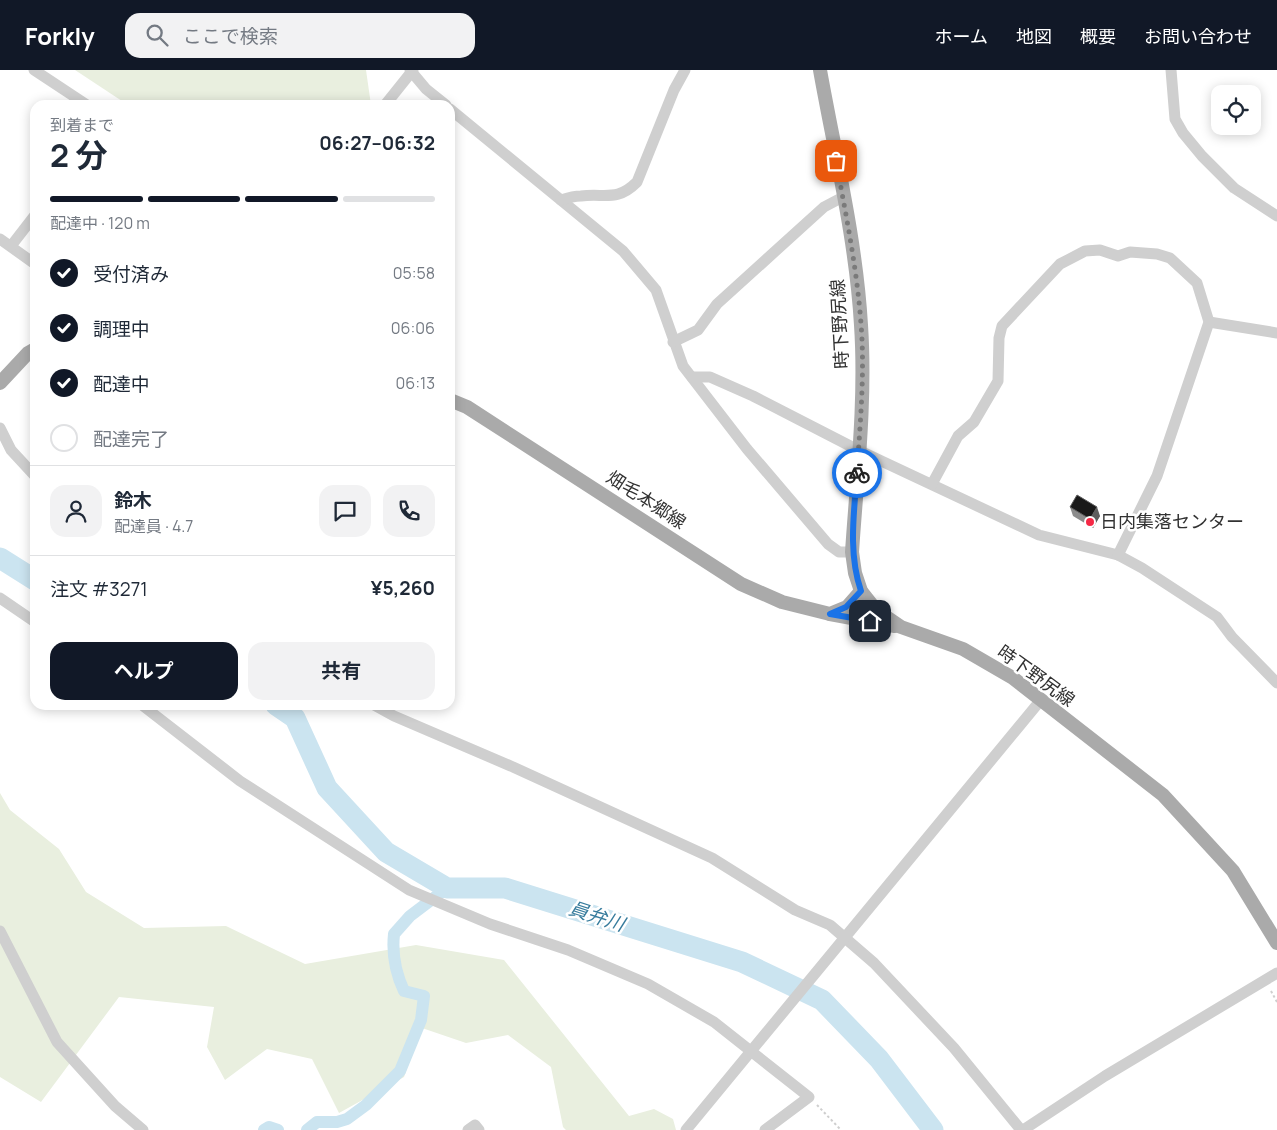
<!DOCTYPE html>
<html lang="ja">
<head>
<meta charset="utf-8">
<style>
  body { margin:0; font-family:Manrope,"Noto Sans JP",sans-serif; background:#f2f2f3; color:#1f2937; height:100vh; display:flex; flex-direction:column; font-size:19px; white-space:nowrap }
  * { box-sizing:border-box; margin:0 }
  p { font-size:16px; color:#747a83 }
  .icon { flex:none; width:28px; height:28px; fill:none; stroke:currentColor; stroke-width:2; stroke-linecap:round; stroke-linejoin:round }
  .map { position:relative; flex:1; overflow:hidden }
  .sheet { position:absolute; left:30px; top:30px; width:425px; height:610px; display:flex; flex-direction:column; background:#fff; border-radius:15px; box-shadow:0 2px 12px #0003 }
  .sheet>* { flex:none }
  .buttons { position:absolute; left:1211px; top:15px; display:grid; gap:10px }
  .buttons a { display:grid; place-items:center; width:50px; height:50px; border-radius:10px; background:#fff; box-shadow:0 2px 12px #0003; font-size:25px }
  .pin { position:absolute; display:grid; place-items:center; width:42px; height:42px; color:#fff; margin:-21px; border-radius:10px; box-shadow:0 2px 8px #0006 }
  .courier { position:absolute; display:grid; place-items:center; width:50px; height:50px; margin:-25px; border:4px solid #1a73e8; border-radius:50%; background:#fff; color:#222; box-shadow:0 1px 6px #0007 }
  .head em { font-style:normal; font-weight:700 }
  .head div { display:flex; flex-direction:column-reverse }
  .head { display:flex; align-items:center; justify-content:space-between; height:85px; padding:0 20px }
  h1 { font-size:32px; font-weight:700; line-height:38px }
  .bar { display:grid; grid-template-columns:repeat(4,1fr); gap:8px 5px; align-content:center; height:60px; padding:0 20px }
  .bar i { height:6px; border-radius:4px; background:#e0e1e3 }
  .bar .on { background:#111827 }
  .bar p { grid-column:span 4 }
  .line { display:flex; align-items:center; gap:12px; padding:0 20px; border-top:1px solid #e0e1e3 }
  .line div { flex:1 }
  .round { display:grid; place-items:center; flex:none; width:52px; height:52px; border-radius:15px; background:#f2f2f3 }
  ol { padding:0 20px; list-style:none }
  li { display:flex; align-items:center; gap:15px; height:55px }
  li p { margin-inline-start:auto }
  li .icon { padding:5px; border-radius:50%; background:#111827; color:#fff; stroke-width:4 }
  li:last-child { color:#747a83 }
  li i { width:28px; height:28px; border:2px solid #e0e1e3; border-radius:50% }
  .cta { display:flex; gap:10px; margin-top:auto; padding:10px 20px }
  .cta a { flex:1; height:58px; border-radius:15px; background:#111827; color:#fff; font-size:20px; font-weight:700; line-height:58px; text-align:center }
  .cta a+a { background:#f2f2f3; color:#1f2937 }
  header { display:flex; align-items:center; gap:30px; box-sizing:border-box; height:70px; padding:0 25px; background:#111827; color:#fff }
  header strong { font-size:24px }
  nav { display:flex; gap:28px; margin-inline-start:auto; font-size:18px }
  .search { width:350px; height:45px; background:#f2f2f3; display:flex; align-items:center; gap:12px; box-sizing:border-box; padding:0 18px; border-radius:15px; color:#747a83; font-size:19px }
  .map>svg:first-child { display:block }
  .green { fill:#e9efdf }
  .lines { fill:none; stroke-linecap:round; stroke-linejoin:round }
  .canal { stroke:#cbe4f0; stroke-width:12 }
  .river { stroke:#cbe4f0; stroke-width:21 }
  .path { stroke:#cfcfcf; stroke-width:2; stroke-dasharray:2.5 2.5; stroke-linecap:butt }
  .minor { stroke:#cfcfcf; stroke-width:11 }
  .major { stroke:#aaa; stroke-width:14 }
  .wall { fill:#8c8c8c }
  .shaded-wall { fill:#5e5e5e }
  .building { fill:#191919; stroke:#5e5e5e }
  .done { stroke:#7a7a7a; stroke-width:5; stroke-dasharray:0 9 }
  .route { stroke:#1a73e8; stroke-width:6 }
  .poi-dot { fill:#f52845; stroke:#fff; stroke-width:2 }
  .labels { text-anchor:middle; stroke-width:5; stroke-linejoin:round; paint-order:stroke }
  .street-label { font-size:18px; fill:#323232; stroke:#fff }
  .poi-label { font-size:18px; fill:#323232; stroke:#fff; text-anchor:start }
  .water-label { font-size:19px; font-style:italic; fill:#377c9d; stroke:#fff }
</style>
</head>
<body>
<header>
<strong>Forkly</strong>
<div class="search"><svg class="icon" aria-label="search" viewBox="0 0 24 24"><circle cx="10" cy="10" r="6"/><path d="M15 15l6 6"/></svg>ここで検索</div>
<nav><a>ホーム</a><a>地図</a><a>概要</a><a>お問い合わせ</a></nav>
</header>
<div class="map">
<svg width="1277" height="1060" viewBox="0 0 1277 1060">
  <rect width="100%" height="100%" fill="#fff"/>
  <g class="green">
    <path d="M75 0H366L371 35H128Z"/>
    <path d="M0 723 10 740 59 779 86 822 144 858 226 856 305 894 416 875 504 890 629 1046 654 1039 673 1049 676 1060H566L563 1057 551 997 508 965 466 973 422 958 404 1007 339 1043 312 989 267 979 225 1010 207 977 214 937 119 927 41 1032 0 1007Z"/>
  </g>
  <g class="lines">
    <g class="canal">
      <path d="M264 1060 269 1057 278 1060"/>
      <path d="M307 1060 317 1052H337L347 1049 366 1035 400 1001 421 950 424 926 404 921C396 904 392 883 394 864L410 846 447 818"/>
    </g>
    <g class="river">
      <path d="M0 488 35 510"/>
      <path d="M276 635 295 648 327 718 386 782 447 818H505L742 892 822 930 879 989 933 1060"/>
    </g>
    <g class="path">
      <path d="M1271 921 1277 932"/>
      <path d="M817 1035 841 1060"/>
    </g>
    <g class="minor">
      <path d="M34 0 87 35"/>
      <path d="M410 0 426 19 446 35"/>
      <path d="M1171 0 1175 49 1183 63 1202 86 1234 118 1277 146"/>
      <path d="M385 35 413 0"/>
      <path d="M450 39 623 181 656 220 683 296 747 379 828 474 839 482H852"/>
      <path d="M561 130C567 128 574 126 581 126 605 123 617 132 637 112L674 20 685 0"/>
      <path d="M0 169 35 194"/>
      <path d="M11 176 35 145"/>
      <path d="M1209 252 1277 263"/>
      <path d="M673 272 698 260 717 234 824 137 843 127"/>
      <path d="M692 307H710L753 326 858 380 1039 465 1118 485 1142 498 1217 547 1232 567 1277 613"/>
      <path d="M0 358 11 380 35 406"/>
      <path d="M932 414 958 366 974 352 998 311 999 268 1002 256 1060 194 1085 181 1100 180 1118 186 1130 182 1157 184 1170 188 1197 213 1209 252 1157 406 1118 485"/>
      <path d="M0 528 35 552"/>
      <path d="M142 635 240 711 409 820 490 854 568 880 648 914 714 952 809 1027 765 1060"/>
      <path d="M374 635 394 646 513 697 712 788 795 840 830 855 874 893 954 978 1021 1060"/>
      <path d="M0 861 57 972 115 1036 143 1060"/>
      <path d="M468 1060 475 1055 479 1060"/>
      <path d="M686 1060 1040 631"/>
      <path d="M1023 1060 1105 1006 1277 903"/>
    </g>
    <g class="major">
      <path d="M820 0C835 84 856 169 861 255 866 330 857 407 852 482L855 503 861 521 876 540 901 557 963 579 1013 608 1163 725 1233 801 1277 873"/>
      <path d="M0 313 28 283 35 279"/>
      <path d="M450 330 467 337 741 514 782 532 830 544 847 537 861 521"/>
      <path d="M830 544 895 556"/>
    </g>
  </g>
  <path class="wall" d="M1070 437 1100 446 1093 458 1073 446Z"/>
  <path class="shaded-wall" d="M1097 437 1100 446 1093 458 1090 449Z"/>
  <path class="building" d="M1077 425 1097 437 1090 449 1070 437Z"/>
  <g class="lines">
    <path class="done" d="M836 91C846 145 857 199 861 254 865 303 860 354 857 403"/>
    <path class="route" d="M857 403C854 443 848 483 861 521L846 537 830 544 870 551"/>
  </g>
  <circle class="poi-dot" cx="1090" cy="452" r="5"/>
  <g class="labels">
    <g class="street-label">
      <text transform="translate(840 254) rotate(-93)" y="6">時下野尻線</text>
      <text transform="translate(646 430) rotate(33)" y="6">畑毛本郷線</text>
      <text transform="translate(1036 606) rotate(36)" y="6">時下野尻線</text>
    </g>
    <g class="poi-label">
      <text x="1100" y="458">日内集落センター</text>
    </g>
    <g class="water-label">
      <text transform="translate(597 846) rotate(18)" y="7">員弁川</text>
    </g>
  </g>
</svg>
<div class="buttons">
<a><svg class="icon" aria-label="locate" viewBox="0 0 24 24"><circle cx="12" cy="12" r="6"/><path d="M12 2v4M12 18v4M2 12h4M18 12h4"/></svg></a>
</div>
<div class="pin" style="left:836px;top:91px;background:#ea580c"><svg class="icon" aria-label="bag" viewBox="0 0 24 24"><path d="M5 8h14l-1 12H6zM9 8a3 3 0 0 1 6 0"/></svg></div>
<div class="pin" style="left:870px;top:551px;background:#1f2937"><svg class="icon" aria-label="home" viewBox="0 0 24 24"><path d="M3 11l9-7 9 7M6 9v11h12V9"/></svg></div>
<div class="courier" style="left:857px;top:403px"><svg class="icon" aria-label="bike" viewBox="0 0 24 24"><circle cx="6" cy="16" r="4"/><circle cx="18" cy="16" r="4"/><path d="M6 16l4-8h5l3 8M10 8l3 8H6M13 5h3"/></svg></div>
<section class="sheet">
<div class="head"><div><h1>2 分</h1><p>到着まで</p></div><em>06:27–06:32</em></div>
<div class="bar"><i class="on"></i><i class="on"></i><i class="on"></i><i></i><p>配達中 · 120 m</p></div>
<ol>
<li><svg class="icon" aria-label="check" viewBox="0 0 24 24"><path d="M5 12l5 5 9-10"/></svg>受付済み<p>05:58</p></li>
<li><svg class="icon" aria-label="check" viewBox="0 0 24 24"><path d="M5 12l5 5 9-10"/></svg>調理中<p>06:06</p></li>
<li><svg class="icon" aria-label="check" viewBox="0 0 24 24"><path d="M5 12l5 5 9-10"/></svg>配達中<p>06:13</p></li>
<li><i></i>配達完了</li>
</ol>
<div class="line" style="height:90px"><a class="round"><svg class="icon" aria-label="person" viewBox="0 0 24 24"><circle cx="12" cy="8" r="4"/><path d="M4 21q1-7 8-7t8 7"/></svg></a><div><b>鈴木</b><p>配達員 · 4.7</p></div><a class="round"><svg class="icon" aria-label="chat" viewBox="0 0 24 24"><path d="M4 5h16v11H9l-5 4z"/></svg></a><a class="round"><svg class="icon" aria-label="phone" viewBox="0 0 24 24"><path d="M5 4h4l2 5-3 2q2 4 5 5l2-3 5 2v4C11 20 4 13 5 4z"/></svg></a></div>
<div class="line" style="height:65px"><div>注文 #3271</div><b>¥5,260</b></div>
<div class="cta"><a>ヘルプ</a><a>共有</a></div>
</section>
</div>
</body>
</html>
